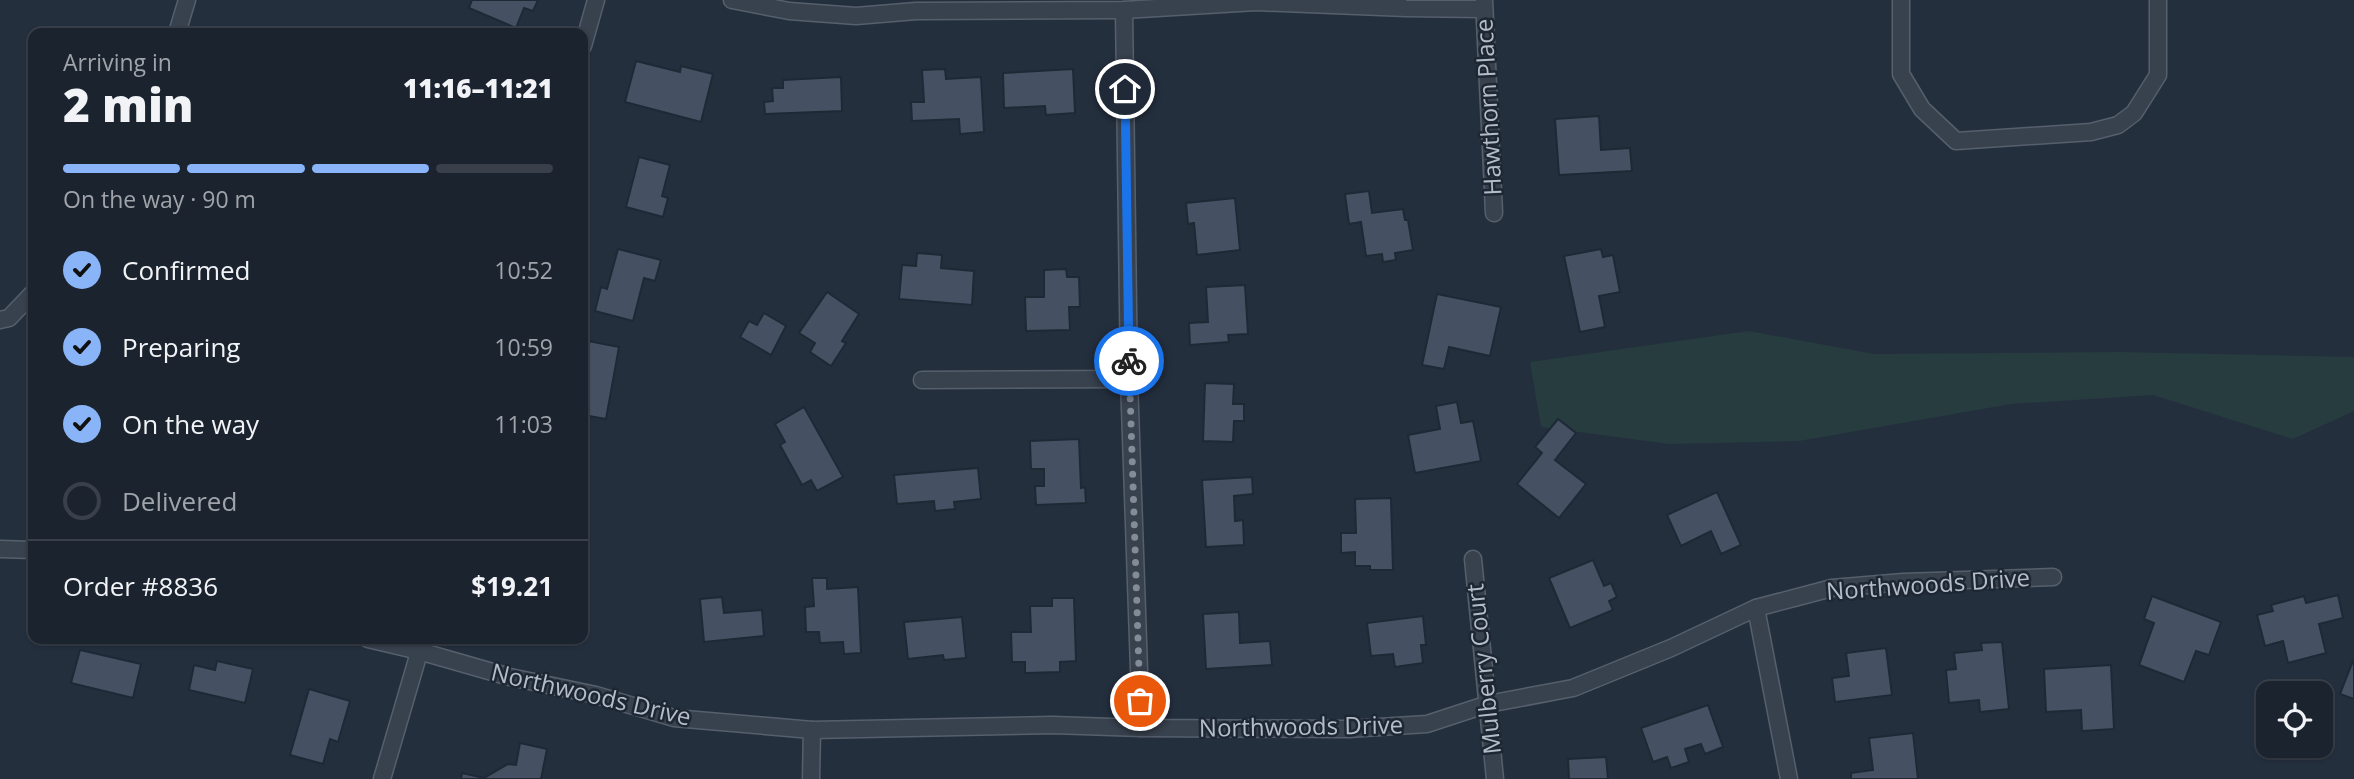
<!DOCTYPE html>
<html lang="en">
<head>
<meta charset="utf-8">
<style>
  body { margin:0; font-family:"Open Sans",sans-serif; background:#242b36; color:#f1f3f6; height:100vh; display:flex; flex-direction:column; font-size:26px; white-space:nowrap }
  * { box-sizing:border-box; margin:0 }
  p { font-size:23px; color:#a0a4aa }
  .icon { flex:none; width:38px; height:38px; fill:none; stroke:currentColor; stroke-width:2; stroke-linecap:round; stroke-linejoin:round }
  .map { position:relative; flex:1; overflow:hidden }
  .drawer { position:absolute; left:28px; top:28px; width:560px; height:616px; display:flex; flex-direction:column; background:#1b232e; border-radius:14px; box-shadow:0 2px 5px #0004,0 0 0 2px #39404a }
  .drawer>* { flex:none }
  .buttons { position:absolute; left:2256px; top:681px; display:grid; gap:14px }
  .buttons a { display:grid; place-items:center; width:77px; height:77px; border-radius:14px; background:#1b232e; box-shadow:0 2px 5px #0004,0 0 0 2px #39404a; font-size:35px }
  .pin { position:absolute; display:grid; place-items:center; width:60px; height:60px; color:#fff; margin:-30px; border:4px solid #fff; border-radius:50%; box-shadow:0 2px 7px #0007 }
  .courier { position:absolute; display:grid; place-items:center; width:70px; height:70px; margin:-35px; border:5px solid #1a73e8; border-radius:50%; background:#fff; color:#222; box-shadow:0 2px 9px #0007 }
  .summary em { font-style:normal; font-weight:800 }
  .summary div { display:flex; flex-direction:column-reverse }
  .summary { display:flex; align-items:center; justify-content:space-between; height:119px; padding:0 35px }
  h1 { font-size:46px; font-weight:800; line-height:52px }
  .bar { display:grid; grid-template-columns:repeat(4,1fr); gap:10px 7px; align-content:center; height:84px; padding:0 35px }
  .bar i { height:9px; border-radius:5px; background:#39404a }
  .bar .selected { background:#8ab4f8 }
  .bar p { grid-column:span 4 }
  .line { display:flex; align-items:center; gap:18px; padding:0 35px; border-top:2px solid #39404a }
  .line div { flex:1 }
  ol { padding:0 35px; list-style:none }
  li { display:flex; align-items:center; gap:21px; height:77px }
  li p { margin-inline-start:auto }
  li .icon { padding:7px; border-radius:50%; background:#8ab4f8; color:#111; stroke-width:4 }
  li:last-child { color:#a0a4aa }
  li i { width:38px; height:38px; border:4px solid #39404a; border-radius:50% }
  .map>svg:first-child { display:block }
  .green { fill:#263c3f }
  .building { fill:#455162; stroke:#1f2835; stroke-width:2 }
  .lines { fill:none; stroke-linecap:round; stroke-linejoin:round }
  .street-casing { stroke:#565f6c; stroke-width:19 }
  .street { stroke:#38414e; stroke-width:16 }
  .done { stroke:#828b98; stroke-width:7; stroke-dasharray:0 12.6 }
  .route { stroke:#1a73e8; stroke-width:9 }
  .labels { text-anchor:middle; stroke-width:5; stroke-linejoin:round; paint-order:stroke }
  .street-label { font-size:24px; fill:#b4bcc9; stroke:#1d2633 }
</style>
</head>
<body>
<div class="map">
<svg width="2354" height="779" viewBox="0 0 2354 779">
  <rect width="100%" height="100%" fill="#242f3e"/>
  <path class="green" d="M1749 331 1874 354 2118 352 2354 357V411L2293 439 2153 395 2011 404 1799 441 1669 444 1541 427 1530 362Z"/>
  <g class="building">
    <path d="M472 0H538L533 11 524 8 516 28 469 8Z"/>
    <path d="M636 61 680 72 681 66 713 74 701 122 625 102Z"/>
    <path d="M945 69 946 79 981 77 984 132 960 134 959 119 912 121 911 102H924L922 70Z"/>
    <path d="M1073 69 1075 113 1046 115 1045 106 1004 108 1003 73Z"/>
    <path d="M841 77 842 111 765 114 764 102 773 101 772 88H783V80Z"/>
    <path d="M1599 116 1601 150 1630 148 1632 171 1559 175 1555 119Z"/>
    <path d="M639 157 670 165 662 196 668 198 663 217 626 207Z"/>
    <path d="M1369 191 1372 213 1403 209 1405 220H1408L1413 250 1395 253 1396 260 1383 262 1382 254 1366 256 1361 222 1349 224 1345 194Z"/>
    <path d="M1235 198 1240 250 1197 255 1194 223 1188 224 1186 203Z"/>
    <path d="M618 249 661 260 655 281 644 278 633 321 595 311 601 287 607 289Z"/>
    <path d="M1601 249 1603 257 1613 255 1620 292 1599 296 1605 327 1580 332 1564 256Z"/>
    <path d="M917 253 942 255 941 268 974 271 972 305 899 299 902 265 916 266Z"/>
    <path d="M1066 269 1067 277H1079L1080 307H1069L1070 330 1026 331 1025 297H1044V270Z"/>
    <path d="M1245 285 1248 334 1228 335 1229 342 1190 345 1189 323 1208 322 1206 287Z"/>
    <path d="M827 292 859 314 842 341 846 343 831 366 810 352 815 343 799 333Z"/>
    <path d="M1437 294 1501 307 1490 356 1449 347 1444 369 1422 365Z"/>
    <path d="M764 313 786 326 771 355 740 337 749 321 757 325Z"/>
    <path d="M583 340 619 347 606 419 583 415Z"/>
    <path d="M1205 383 1234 384 1233 404H1244V421H1234L1233 442 1203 441Z"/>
    <path d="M1457 402 1461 423 1473 421 1481 461 1415 473 1408 435 1440 429 1436 406Z"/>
    <path d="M804 407 843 477 817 491 811 480 802 485 780 445 785 442 775 424Z"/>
    <path d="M1558 419 1576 433 1555 460 1586 484 1559 518 1517 484 1542 453 1535 447Z"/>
    <path d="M1079 439 1081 488 1085 487 1086 503 1036 505 1035 486H1044V469H1031L1030 441Z"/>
    <path d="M978 468 981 499 954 502 955 509 935 511 934 501 897 504 894 475Z"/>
    <path d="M1252 477 1253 494 1234 496 1235 521 1243 520 1244 545 1206 547 1202 480Z"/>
    <path d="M1717 492 1741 545 1721 554 1711 531 1681 546 1667 515Z"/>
    <path d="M1391 498 1393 570H1370V566H1355V552L1341 553V533H1356L1355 499Z"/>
    <path d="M1593 560 1604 586 1611 583 1617 597 1609 601 1613 610 1570 628 1549 578Z"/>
    <path d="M812 578H827V589L858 587 861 653 844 654 843 642 820 643 819 632H806L805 607 814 606Z"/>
    <path d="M2338 595 2343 618 2319 624 2326 653 2288 663 2283 641 2265 646 2257 615 2273 611 2271 605 2304 596 2306 603Z"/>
    <path d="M2152 596 2221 622 2209 655 2196 651 2184 682 2139 665 2154 623 2144 619Z"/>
    <path d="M722 597 724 613 762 610 764 636 704 642 700 599Z"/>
    <path d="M1052 598H1074L1076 661 1060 662V672L1025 673V662H1012L1011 632H1031L1030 606H1052Z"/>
    <path d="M1239 612 1240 643 1270 641 1272 665 1206 669 1203 614Z"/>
    <path d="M1423 616 1426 645H1421L1423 663 1395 667 1393 654 1371 656 1367 623Z"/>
    <path d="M962 617 966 658 944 660 943 655 908 659 904 622Z"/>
    <path d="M2002 642 2009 709 1980 712 1979 700 1949 703 1946 670 1956 669 1954 653 1982 650 1981 643Z"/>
    <path d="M1886 648 1892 695 1835 702 1832 678 1849 676 1846 653Z"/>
    <path d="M80 650 141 664 133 698 71 683Z"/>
    <path d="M217 661 253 669 245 703 189 690 194 665 215 670Z"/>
    <path d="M2353 661 2354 662V699L2340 694Z"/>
    <path d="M2111 665 2114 729 2082 731 2081 710 2046 712 2044 669Z"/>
    <path d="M309 689 350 701 338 742 330 739 323 764 290 755Z"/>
    <path d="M1708 705 1723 747 1705 754 1701 744 1685 749 1689 762 1671 768 1667 757 1653 762 1641 728Z"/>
    <path d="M1913 733 1918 779H1851V773L1873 770 1869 738Z"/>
    <path d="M520 743 547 749 541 779H461L462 773 484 778 508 764 516 765Z"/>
    <path d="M1606 757 1608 779H1569L1568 759Z"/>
  </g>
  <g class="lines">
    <g class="street-casing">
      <g id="street">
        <path d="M732 0 789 11 856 16 916 11 1124 10 1256 2 1406 8 1483 9"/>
        <path d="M1484 0 1494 213"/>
        <path d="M1901 0V74L1922 109 1956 141 2091 132 2118 125 2134 113 2158 75V0"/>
        <path d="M1124 10 1129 379 1141 728"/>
        <path d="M177 33 187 0"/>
        <path d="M583 46 596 0"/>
        <path d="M0 320 9 318 33 293"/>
        <path d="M922 380 1129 379"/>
        <path d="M0 549 33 550"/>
        <path d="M1473 559 1495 779"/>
        <path d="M1756 608 1789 779"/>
        <path d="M368 639 419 651 510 677 596 695 674 718 812 730 1053 725 1141 728 1348 729 1427 724 1488 704 1573 688 1671 648 1756 608 1832 588 1903 582 2053 577"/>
        <path d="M382 779 423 639"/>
        <path d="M811 779 812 730"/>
      </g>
    </g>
    <use href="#street" class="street"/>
  </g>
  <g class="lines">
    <path class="done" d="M1129 361 1140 701"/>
    <path class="route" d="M1125 89 1129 361"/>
  </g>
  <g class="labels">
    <g class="street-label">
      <text transform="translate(1489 107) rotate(-93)" y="8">Hawthorn Place</text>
      <text transform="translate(1928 585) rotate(-4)" y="8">Northwoods Drive</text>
      <text transform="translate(1484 669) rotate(-96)" y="8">Mulberry Court</text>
      <text transform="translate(591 695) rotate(13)" y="8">Northwoods Drive</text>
      <text transform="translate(1301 727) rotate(-1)" y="8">Northwoods Drive</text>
    </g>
  </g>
</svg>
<div class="buttons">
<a><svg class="icon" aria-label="locate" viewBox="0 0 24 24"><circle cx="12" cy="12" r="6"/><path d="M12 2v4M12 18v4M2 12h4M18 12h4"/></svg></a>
</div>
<div class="pin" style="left:1140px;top:701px;background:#ea580c"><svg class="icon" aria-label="bag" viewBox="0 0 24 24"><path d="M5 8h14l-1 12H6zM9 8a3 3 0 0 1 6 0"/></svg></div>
<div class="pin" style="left:1125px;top:89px;background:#1f2937"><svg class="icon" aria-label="home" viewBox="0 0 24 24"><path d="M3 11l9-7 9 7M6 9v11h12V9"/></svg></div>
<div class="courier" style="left:1129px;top:361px"><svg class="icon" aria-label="bike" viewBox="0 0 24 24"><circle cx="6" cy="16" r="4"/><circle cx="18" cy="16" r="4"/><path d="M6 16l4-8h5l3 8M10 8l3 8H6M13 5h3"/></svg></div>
<section class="drawer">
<div class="summary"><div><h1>2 min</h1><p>Arriving in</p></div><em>11:16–11:21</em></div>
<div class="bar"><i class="selected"></i><i class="selected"></i><i class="selected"></i><i></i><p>On the way · 90 m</p></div>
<ol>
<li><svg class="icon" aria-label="check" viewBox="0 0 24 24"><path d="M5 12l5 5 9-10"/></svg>Confirmed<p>10:52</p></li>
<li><svg class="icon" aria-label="check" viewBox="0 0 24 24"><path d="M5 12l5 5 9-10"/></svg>Preparing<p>10:59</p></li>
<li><svg class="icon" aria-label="check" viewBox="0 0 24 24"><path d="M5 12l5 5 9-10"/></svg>On the way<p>11:03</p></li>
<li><i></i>Delivered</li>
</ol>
<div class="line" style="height:91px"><div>Order #8836</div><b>$19.21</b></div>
</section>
</div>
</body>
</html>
